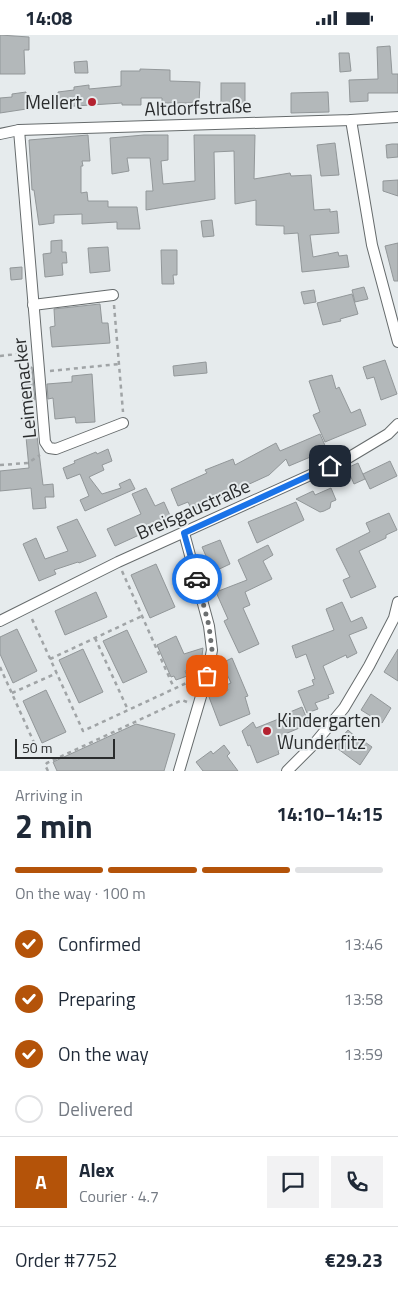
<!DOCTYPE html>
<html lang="en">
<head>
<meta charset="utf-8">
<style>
  body { margin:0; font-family:"Titillium Web",sans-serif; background:#f2f2f3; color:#1f2937; height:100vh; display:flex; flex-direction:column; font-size:19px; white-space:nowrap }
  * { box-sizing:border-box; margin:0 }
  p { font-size:16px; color:#747a83 }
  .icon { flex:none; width:28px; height:28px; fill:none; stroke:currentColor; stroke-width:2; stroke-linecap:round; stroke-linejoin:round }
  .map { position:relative; height:736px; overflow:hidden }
  .drawer { display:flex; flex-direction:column; background:#fff; flex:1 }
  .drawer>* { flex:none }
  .scale { position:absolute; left:15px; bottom:12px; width:100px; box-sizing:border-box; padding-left:5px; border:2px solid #2a2c2d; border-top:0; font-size:14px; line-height:18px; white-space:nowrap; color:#2a2c2d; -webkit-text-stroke:4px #e6ebed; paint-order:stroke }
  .pin { position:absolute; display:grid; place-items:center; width:42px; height:42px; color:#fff; margin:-21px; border-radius:10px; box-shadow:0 2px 8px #0006 }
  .courier { position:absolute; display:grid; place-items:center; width:50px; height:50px; margin:-25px; border:4px solid #1a73e8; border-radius:50%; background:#fff; color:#222; box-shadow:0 1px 6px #0007 }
  .summary em { font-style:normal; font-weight:700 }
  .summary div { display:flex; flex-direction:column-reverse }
  .summary { display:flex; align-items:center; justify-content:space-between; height:85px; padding:0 15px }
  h1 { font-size:32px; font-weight:700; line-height:38px }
  .bar { display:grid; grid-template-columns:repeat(4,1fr); gap:8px 5px; align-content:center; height:60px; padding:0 15px }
  .bar i { height:6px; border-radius:4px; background:#e0e1e3 }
  .bar .current { background:#b45309 }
  .bar p { grid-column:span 4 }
  .line { display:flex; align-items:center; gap:12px; padding:0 15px; border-top:1px solid #e0e1e3 }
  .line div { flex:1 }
  .round { display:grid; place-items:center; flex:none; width:52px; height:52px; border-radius:0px; background:#f2f2f3 }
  ol { padding:0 15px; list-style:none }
  li { display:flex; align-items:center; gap:15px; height:55px }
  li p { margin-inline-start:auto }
  li .icon { padding:5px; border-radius:50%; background:#b45309; color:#fff; stroke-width:4 }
  li:last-child { color:#747a83 }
  li i { width:28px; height:28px; border:2px solid #e0e1e3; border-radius:50% }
  .status { display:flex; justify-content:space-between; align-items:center; height:35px; padding:0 25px; background:#fff; direction:ltr }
  .status svg { height:14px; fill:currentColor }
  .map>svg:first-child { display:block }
  .building { fill:#b3b8ba; stroke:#929799 }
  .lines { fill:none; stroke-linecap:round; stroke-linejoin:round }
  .street-casing { stroke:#666b6c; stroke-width:12 }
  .path { stroke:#a0a4a6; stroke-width:2.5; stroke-dasharray:4 4; stroke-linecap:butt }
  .street { stroke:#fff; stroke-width:10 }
  .done { stroke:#6c6f70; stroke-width:5; stroke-dasharray:0 9 }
  .route { stroke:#1a73e8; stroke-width:6 }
  .poi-dot { fill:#b42230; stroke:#e6ebed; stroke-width:2 }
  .labels { text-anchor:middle; stroke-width:4; stroke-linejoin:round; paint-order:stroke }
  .poi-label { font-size:19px; fill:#2a2c2d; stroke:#e6ebed; text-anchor:end }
  .street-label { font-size:19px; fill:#2a2c2d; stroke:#e6ebed }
</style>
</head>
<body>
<div class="status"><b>14:08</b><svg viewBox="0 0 49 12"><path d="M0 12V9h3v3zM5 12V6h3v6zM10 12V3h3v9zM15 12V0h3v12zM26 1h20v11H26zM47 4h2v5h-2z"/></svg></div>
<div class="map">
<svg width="398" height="736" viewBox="0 0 398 736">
  <rect width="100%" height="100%" fill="#e6ebed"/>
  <g class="building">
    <path d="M0 0 29 2V15H24L25 39H0Z"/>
    <path d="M390 11 392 39H398V58H368V66L350 67 349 45 378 44 377 12Z"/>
    <path d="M339 18H349L351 36 340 37Z"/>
    <path d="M87 26 88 38H75L74 27Z"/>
    <path d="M140 34 170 35V46L200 47 199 68H162V63H141V70H122V68L59 72 58 57 74 55V52L89 50V54L121 51V36H140Z"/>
    <rect x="221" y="48" width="24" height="20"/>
    <path d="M26 57V61L31 60 33 73 0 78V63L12 62V59Z"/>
    <path d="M328 57 329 77 291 78V58Z"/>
    <path d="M88 100 90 126H82L83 131H81V158L87 157 88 166H108V172H137L140 194H117V187L82 189V179L54 180V188L39 190 34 155H32L29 105Z"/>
    <path d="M144 100H168V125L161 126 163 149 195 146 194 100H255L254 144 290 138 291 141 311 140 314 175 330 174V177L337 176 339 198 310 200 313 222 338 217 339 221 347 220 349 232 302 237 298 198 284 199V191L256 190V165L235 169 234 116 214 117 215 164 146 175V156H153L150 123H127L129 136 112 139 110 103Z"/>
    <path d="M335 108 339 140 321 141 317 110Z"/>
    <path d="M392 109H398V122L387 123 386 110Z"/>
    <path d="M398 145V161L383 156V146Z"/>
    <path d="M212 185 214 201 203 202 201 186Z"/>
    <path d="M62 205V217H66L67 228H62L63 240 45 242 43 219 51 218V206Z"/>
    <path d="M398 208V246H394L385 211Z"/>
    <path d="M108 212 110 236 90 238 88 213Z"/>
    <path d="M161 215H177V240H173L174 249H162Z"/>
    <path d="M22 232V244L11 245 10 233Z"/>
    <path d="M364 252 368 264 355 267 352 255Z"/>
    <path d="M314 255 316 267 304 269 301 257Z"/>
    <path d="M352 259 358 279 340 284 341 286 323 290 317 268Z"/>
    <path d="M100 269 102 288H108L110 308 52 312 50 292 55 291 54 274Z"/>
    <path d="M385 325 397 359 381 365 374 342 367 344 363 332Z"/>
    <path d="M206 327 207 338 174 341 173 331Z"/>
    <path d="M32 332 35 365 23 366 20 333Z"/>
    <path d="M92 339 95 387 76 388 75 382 55 384 53 363 48 364 47 349 72 347V341Z"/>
    <path d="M332 340 336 354 339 352 351 378 360 374 366 390 325 407 313 380 320 377 309 346Z"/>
    <path d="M320 399 327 415 289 431 286 424 269 440 232 457V458L192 475 188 467 178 471 171 454 207 438 205 435 233 424 235 430 276 408 280 416Z"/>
    <path d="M37 401 43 450 53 449 54 462H45L46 473 33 474 31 453 0 456V436L29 433 26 402Z"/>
    <path d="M108 414 112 426 102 430 104 435 89 442 102 459 121 453 119 449 130 444 135 454 85 476 80 465 89 461 80 439 67 444 63 433 75 428 74 426 96 417 97 419Z"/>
    <path d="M390 426 397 441 370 454 363 439Z"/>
    <path d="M358 428 365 444 354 449 347 433Z"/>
    <path d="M146 453 155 471 164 467 172 485 115 511 107 494 141 479 132 459Z"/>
    <path d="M331 453 336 465 331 467 330 473 324 476 320 477 296 464 313 456 315 460Z"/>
    <path d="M296 467 304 485 257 508 248 487Z"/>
    <path d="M389 478 397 495 386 500V503L359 516 376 552 351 563 343 545 350 542 336 514 370 497 366 488Z"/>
    <path d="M77 484 96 521 79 528 78 527 54 535 56 539 39 546 23 509 36 503 45 524 68 516 57 492Z"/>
    <path d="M220 505 230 529 213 537 202 512Z"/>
    <path d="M268 510 273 520 263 526 272 544 245 557 250 570 243 573 259 609 239 618 224 586 228 584 216 557 247 545 238 525Z"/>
    <path d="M156 529 175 572 150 583 131 540Z"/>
    <path d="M96 557 107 582 65 600 55 576Z"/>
    <path d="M342 567 351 587 362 582 367 593 349 600 357 618 347 623 346 620 323 631 334 658 328 660 329 663 315 668 318 674 307 678 298 656 314 650 312 645 315 644 306 619 296 623 292 611 334 595 326 574Z"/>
    <path d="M17 594 37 636 13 648 0 619V602Z"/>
    <path d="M127 595 147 637 123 648 103 606Z"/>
    <path d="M176 601 184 619 203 613 201 629 185 636 187 641 176 645 174 641 171 642 157 610Z"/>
    <path d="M83 614 103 657 79 668 59 625Z"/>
    <path d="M398 614V646L384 637Z"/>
    <path d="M232 623 248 661 245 662 250 679 220 691 209 662 228 655 226 650 231 648 222 628Z"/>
    <path d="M46 655 66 697 42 708 23 666Z"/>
    <path d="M371 659 391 673 382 688 361 675Z"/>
    <path d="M302 672 309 689 285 699 290 711 278 716 279 719 257 728 250 710 248 711 242 696 253 687 256 693 291 679 290 677Z"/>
    <path d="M136 689 175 699 164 736H57L53 727Z"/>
    <path d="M348 695 360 706 362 705 372 712 360 730 334 711Z"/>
    <path d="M224 710 230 718 227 721 238 736H203L196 727 211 716 213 719Z"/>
  </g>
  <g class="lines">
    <g class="street-casing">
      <g id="street">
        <path d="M351 85 372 210 398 307"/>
        <path d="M19 95 45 407 49 413 56 414 123 388"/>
        <path d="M0 99 19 95 351 85 398 82"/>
        <path d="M33 270 113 260"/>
        <path d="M0 586 118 527 348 423 388 399 398 389"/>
        <path d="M179 736 207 641 212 615 209 591 184 498"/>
        <path d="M287 736 314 709 344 673 369 631 394 583 398 567"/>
      </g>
    </g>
    <g class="path">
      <path d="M114 270 123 377"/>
      <path d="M0 321 26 318"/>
      <path d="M50 336 119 329"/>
      <path d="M0 430 28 428 40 420"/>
      <path d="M122 536 174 653"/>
      <path d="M32 584 83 696 193 645"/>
      <path d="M95 603 128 675"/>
      <path d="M50 624 142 581"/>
      <path d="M0 632 36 712"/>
      <path d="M12 658 57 638"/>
      <path d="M48 736 45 730 47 728 182 665 187 667"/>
    </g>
    <use href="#street" class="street"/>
  </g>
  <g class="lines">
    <path class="done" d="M197 544 209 591 212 615 207 641"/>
    <path class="route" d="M197 544 184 498 330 431"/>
  </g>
  <g class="poi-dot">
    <circle cx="92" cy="67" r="5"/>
    <circle cx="267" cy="696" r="5"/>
  </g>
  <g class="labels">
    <g class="poi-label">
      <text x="82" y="74">Mellert</text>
      <text x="277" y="692" text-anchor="start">Kindergarten<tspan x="277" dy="22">Wunderfitz</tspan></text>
    </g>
    <g class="street-label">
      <text transform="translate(198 72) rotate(-2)" y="7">Altdorfstraße</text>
      <text transform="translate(24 353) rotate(-96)" y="7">Leimenacker</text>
      <text transform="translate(193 474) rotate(-24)" y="7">Breisgaustraße</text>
    </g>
  </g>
</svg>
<div class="scale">50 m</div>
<div class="pin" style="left:207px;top:641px;background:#ea580c"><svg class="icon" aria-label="bag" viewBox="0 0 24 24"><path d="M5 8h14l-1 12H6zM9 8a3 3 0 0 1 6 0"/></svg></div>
<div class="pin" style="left:330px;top:431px;background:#1f2937"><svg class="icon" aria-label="home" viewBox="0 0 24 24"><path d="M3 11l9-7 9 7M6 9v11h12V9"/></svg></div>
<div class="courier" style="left:197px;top:544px"><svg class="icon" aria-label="car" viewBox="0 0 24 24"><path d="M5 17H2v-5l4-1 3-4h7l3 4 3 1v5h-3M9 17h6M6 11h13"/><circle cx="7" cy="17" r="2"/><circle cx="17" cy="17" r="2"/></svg></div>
</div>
<section class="drawer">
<div class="summary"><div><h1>2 min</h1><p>Arriving in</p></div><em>14:10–14:15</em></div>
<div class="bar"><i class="current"></i><i class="current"></i><i class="current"></i><i></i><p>On the way · 100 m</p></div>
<ol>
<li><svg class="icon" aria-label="check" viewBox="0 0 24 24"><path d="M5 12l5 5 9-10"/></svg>Confirmed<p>13:46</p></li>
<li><svg class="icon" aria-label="check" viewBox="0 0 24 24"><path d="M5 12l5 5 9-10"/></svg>Preparing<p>13:58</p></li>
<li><svg class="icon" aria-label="check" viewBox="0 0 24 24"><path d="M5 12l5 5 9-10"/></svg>On the way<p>13:59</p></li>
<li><i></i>Delivered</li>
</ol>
<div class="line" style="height:90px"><b class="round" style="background:#b45309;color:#fff">A</b><div><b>Alex</b><p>Courier · 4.7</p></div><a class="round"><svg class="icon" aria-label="chat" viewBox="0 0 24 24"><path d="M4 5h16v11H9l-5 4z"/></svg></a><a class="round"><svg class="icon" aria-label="phone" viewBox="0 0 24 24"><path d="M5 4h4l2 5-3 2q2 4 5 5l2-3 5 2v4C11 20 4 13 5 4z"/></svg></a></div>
<div class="line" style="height:65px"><div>Order #7752</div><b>€29.23</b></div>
</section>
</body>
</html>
